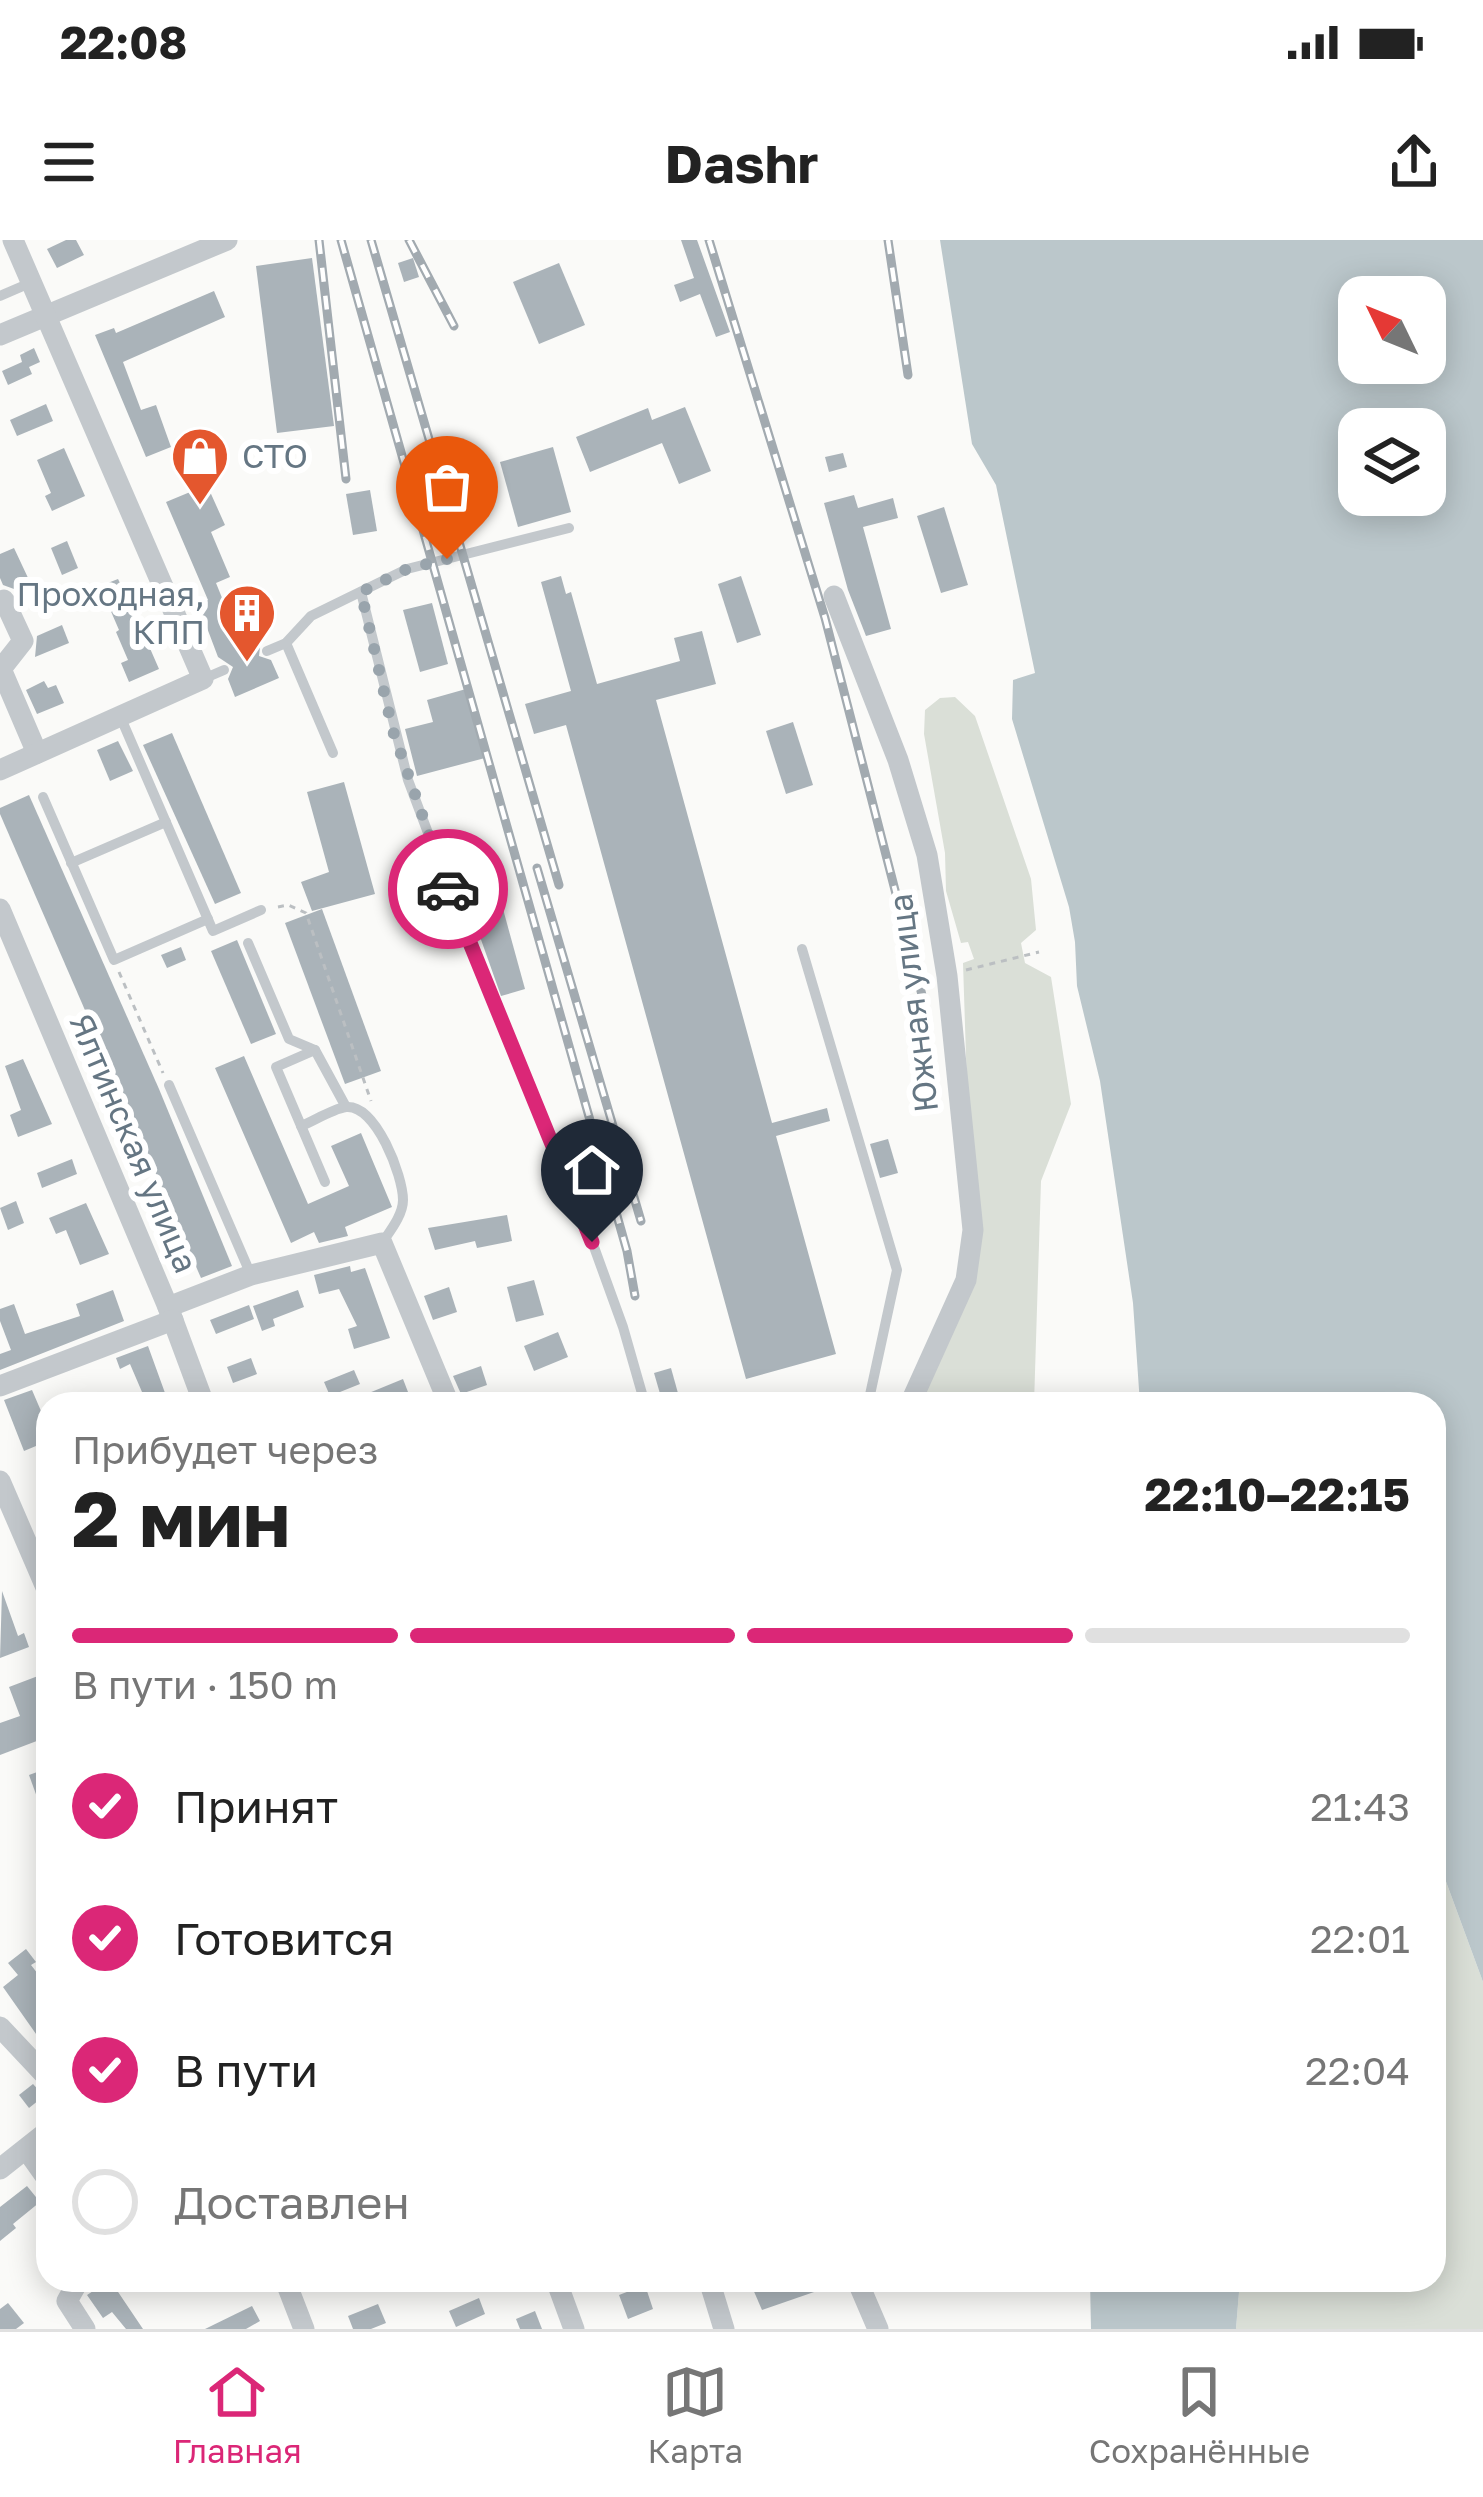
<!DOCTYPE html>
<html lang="ru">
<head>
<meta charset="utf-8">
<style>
  body { margin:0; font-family:"Golos Text",sans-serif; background:#f6f6f6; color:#222; height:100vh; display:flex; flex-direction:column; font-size:45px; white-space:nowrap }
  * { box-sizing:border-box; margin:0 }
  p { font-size:39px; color:#767676 }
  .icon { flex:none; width:66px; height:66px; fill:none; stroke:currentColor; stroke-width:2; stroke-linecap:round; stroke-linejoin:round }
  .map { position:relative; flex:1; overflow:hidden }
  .drawer { position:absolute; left:36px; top:1152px; width:1410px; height:900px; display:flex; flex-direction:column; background:#fff; border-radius:36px; box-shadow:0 6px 30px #0003 }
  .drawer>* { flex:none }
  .needle { width:78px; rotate:313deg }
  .controls { position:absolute; left:1338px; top:36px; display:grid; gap:24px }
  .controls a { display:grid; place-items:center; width:108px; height:108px; border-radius:24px; background:#fff; box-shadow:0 6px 30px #0003; font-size:60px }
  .pin { position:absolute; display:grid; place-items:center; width:102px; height:102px; color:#fff; margin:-123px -51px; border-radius:50% 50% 50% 0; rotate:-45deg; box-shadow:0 0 12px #0007 }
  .pin .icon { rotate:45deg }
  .courier { position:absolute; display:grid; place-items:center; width:120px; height:120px; margin:-60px; border:9px solid #db2777; border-radius:50%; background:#fff; color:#222; box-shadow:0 3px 15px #0007 }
  .headline em { font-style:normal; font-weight:700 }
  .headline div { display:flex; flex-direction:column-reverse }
  .headline { display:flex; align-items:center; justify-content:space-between; height:204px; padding:0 36px }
  h1 { font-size:78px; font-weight:700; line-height:90px }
  .bar { display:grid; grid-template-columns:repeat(4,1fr); gap:18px 12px; align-content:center; height:144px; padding:0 36px }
  .bar i { height:15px; border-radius:9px; background:#e0e0e0 }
  .bar .selected { background:#db2777 }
  .bar p { grid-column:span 4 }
  ol { padding:0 36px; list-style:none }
  li { display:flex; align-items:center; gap:36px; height:132px }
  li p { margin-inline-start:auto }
  li .icon { padding:12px; border-radius:50%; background:#db2777; color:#fff; stroke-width:4 }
  li:last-child { color:#767676 }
  li i { width:66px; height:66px; border:6px solid #e0e0e0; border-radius:50% }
  .status { display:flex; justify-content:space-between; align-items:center; height:84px; padding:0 60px; background:#fff; direction:ltr }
  .status svg { height:33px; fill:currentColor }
  header { display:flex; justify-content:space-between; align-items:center; height:156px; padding:0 36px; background:#fff; font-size:54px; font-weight:700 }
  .menu { display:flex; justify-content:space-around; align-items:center; height:168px; border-top:3px solid #e0e0e0; background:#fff; font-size:33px; color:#767676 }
  .menu a { display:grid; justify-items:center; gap:6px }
  .menu .selected { color:#db2777 }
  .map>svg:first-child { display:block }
  .green { fill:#dadfd7 }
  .water { fill:#bbc7cb; fill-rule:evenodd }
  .building { fill:#aab3b9 }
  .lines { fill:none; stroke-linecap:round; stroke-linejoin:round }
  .path { stroke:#bbbfc2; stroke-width:3; stroke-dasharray:6 6; stroke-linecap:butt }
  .lane { stroke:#c3c8cc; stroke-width:10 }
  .street { stroke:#c3c8cc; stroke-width:21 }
  .rail-casing { stroke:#a2aab0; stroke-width:9 }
  .rail { stroke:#fff; stroke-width:4.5; stroke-dasharray:14; stroke-linecap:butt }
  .done { stroke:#99a4ac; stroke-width:12; stroke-dasharray:0 21.6 }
  .route { stroke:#db2777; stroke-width:15 }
  .labels { text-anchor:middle; stroke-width:12; stroke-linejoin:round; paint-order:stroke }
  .poi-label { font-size:33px; fill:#657683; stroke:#fff; text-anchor:start }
  .street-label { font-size:33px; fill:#657683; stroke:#fff }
</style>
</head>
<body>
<div class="status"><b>22:08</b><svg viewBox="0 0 49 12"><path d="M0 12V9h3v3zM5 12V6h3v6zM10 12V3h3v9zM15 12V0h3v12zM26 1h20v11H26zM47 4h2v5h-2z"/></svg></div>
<header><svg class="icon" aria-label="menu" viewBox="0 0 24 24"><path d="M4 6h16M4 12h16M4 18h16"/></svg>Dashr<svg class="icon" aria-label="share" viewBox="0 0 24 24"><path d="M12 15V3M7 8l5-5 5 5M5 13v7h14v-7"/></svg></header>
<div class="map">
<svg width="1483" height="2089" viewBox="0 0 1483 2089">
  <rect width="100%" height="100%" fill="#fafaf8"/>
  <g class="green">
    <path d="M955 457 975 476 1031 639 1036 690 1021 703 1025 723 1051 737 1071 864 1041 941 1034 1164H944L922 1160 973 1034 963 723 974 719 968 702 961 703 946 651 945 613 924 494 925 470 940 458Z"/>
    <path d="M1434 1609 1483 1742V2089H1236L1240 2040H1434Z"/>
  </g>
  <g class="water">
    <path d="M940 0H1483V1742L1434 1609V1164H1140L1133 1063 1100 841 1077 746 1075 702 1069 667 1012 479 1013 440 1035 433 996 245 972 204ZM1359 57H1425V123H1359ZM1359 189H1425V255H1359Z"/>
    <path d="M1090 2040H1240L1236 2089H1091Z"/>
  </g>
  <g class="building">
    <path d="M66 0H76L84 15 57 28 47 9Z"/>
    <path d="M681 0H697L730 92 716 97 700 54 680 62 674 45 694 38Z"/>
    <path d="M312 18 334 186 277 193 256 26Z"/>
    <path d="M413 18 419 37 404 42 398 23Z"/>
    <path d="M559 23 585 85 539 104 513 42Z"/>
    <path d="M214 51 225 77 123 122 141 170 156 165 171 207 146 217 95 95 114 88 116 93Z"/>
    <path d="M34 108 40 122 29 127 32 134 8 145 2 131 22 122 20 115Z"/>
    <path d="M46 164 53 181 17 196 10 180Z"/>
    <path d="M685 167 711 231 679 244 662 203 590 232 576 197 648 168 652 180Z"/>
    <path d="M553 207 571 272 518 287 500 222Z"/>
    <path d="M64 208 85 256 52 271 45 256 51 253 37 220Z"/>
    <path d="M843 213 847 227 829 232 825 217Z"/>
    <path d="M207 245 225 285 211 292 230 337 216 343 242 407 261 398 259 416 271 420 279 438 235 457 228 439 233 427 218 417 198 364 208 360 166 262Z"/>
    <path d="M370 250 377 291 353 295 346 254Z"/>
    <path d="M854 255 858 268 893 258 898 278 863 287 891 389 866 396 848 350 824 263Z"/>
    <path d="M944 267 968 345 941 353 917 276Z"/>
    <path d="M67 301 78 328 62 335 51 308Z"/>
    <path d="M14 308 37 357 22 363 14 349 3 345 0 338V314Z"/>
    <path d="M561 336 566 354 571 352 597 444 680 421 674 398 702 391 716 444 656 460 772 883 827 868 830 881 776 896 836 1114 746 1139 566 485 534 494 525 464 571 451 541 342Z"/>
    <path d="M741 336 761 395 737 403 718 344Z"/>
    <path d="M118 339 124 351 133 346 144 370 135 374 159 429 129 442 121 423 128 420 116 392 119 390 100 346Z"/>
    <path d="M432 363 448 424 420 432 403 370Z"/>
    <path d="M62 385 69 403 35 417 37 396Z"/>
    <path d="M44 441 48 448 56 445 64 463 37 474 26 450Z"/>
    <path d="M466 449 485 518 417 536 405 489 433 482 427 460Z"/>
    <path d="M793 482 813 545 786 554 766 491Z"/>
    <path d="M172 493 241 653 215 664 143 505Z"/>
    <path d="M118 501 133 531 110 541 97 510Z"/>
    <path d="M344 542 375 654 312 671 301 642 329 632 307 552Z"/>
    <path d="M29 555 159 849 232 1026 201 1038 0 574V568Z"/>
    <path d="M322 669 381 831 345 844 285 683Z"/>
    <path d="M503 669 525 749 501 756 473 677Z"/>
    <path d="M237 700 276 794 251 804 211 711Z"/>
    <path d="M181 707 186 720 167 728 161 715Z"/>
    <path d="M244 816 308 964 349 946 331 906 361 893 392 967 345 987 348 996 319 1003 314 992 291 1003 215 828Z"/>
    <path d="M23 819 52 884 18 897 10 875 21 870 5 826Z"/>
    <path d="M888 899 898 933 880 938 870 904Z"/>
    <path d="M72 919 77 934 42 948 37 933Z"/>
    <path d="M16 961 24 983 8 990 0 968Z"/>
    <path d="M86 963 109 1014 80 1025 66 990 56 994 49 978Z"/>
    <path d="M507 975 512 1001 477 1008 475 1001 435 1010 428 988Z"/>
    <path d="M350 1026 351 1032 365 1028 390 1098 354 1109 348 1089 357 1086 339 1049 319 1054 314 1035Z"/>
    <path d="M534 1040 544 1075 516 1082 507 1047Z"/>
    <path d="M449 1047 457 1072 433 1080 424 1056Z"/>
    <path d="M113 1050 124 1081 0 1130V1114L11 1110 0 1081V1069L14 1064 25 1094 80 1076 76 1064Z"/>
    <path d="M298 1050 304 1067 273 1079 275 1086 262 1091 253 1066Z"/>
    <path d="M249 1065 254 1079 216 1094 210 1080Z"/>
    <path d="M558 1092 568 1117 534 1131 524 1106Z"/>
    <path d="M148 1106 169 1164H114L142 1152 130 1124 120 1129 116 1118Z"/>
    <path d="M251 1118 257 1134 233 1143 227 1127Z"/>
    <path d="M481 1126 487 1145 461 1154 453 1136Z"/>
    <path d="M671 1128 681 1164H663L654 1133Z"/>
    <path d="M354 1130 360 1144 330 1156 324 1142Z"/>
    <path d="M403 1139 408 1152 377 1164H342Z"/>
    <path d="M32 1150 44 1178 48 1177V1201L24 1211 4 1160Z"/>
    <path d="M2 1351 18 1396 24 1393 29 1407 0 1418Z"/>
    <path d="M38 1436 48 1467V1486L38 1489 42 1499 0 1515V1483L20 1476 9 1447Z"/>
    <path d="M48 1528V1582H46L29 1535Z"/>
    <path d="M26 1709 36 1722 31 1725 48 1747V1811L3 1747 18 1735 8 1723Z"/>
    <path d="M33 1844 44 1856 29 1868 19 1855Z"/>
    <path d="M27 1946 40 1962 13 1984 16 1988 0 2001V1967Z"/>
    <path d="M110 2040 143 2089H126L112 2072 103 2078 87 2055Z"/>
    <path d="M749 2040H842L843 2042 762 2070Z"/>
    <path d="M645 2045 653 2069 628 2079 619 2055Z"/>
    <path d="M479 2058 485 2074 456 2087 449 2071Z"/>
    <path d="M8 2063 24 2083 16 2089H0V2069Z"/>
    <path d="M378 2064 386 2083 371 2089H353L348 2076Z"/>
    <path d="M252 2066 260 2081 246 2089H205Z"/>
    <path d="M535 2071 542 2089H520L516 2079Z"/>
  </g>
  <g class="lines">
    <g class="path">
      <path d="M278 667 288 665 306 673 371 861"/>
      <path d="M966 730 1039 712"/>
      <path d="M119 732 163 833"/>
    </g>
    <g class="lane">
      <path d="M0 56 30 43"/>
      <path d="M361 352 408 540 484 741 577 960 623 1087 645 1164"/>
      <path d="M286 403 333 513"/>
      <path d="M267 411 286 403 311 376 407 329 569 288"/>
      <path d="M203 439 224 430"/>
      <path d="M120 476 213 691 261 670"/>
      <path d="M43 557 114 720 208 679"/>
      <path d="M71 623 166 582"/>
      <path d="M248 703 289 799 315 810 346 867"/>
      <path d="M802 709 897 1030 868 1164"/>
      <path d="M315 810 276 827 325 942"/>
      <path d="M169 845 251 1035"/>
      <path d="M301 886C314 881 332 869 346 867 376 864 403 936 403 960 403 975 390 991 382 1003"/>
    </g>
    <g class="street">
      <path d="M0 95 227 0"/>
      <path d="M834 356 898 520 927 615 947 736 973 990 966 1040 910 1164"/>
      <path d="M4 360 23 401 1 429 37 513"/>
      <path d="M0 530 203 439 13 0"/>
      <path d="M0 669 168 1067 204 1164"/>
      <path d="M168 1067 251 1035 382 1003 449 1164"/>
      <path d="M0 1146 173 1080"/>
      <path d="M0 1241 48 1352"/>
      <path d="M0 1787 48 1838"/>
      <path d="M26 1909 48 1940"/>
      <path d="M0 1929 48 1891"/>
      <path d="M79 2040 67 2061 85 2089"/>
      <path d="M285 2040 304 2089"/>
      <path d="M556 2040 574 2089"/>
      <path d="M709 2040 724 2089"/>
      <path d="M857 2040 878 2089"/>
    </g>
    <g class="rail-casing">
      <g id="rail">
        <path d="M319 0 346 239"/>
        <path d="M341 0 627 1011 635 1056"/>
        <path d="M371 0 559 645"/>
        <path d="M409 0 454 86"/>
        <path d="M709 0 825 378 922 755"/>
        <path d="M888 0 908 135"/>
        <path d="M537 628 641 981"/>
      </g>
    </g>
    <use href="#rail" class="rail"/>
  </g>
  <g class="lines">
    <path class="done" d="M447 319 407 329 361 352 393 491 448 649"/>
    <path class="route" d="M448 649 592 1002"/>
  </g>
  <defs>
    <g id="shop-pin" transform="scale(3)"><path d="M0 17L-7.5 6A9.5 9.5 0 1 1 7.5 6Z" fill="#e4572e" stroke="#fff"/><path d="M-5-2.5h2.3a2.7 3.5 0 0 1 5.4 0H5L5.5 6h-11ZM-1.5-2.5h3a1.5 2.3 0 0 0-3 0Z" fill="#fff"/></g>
    <g id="building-pin" transform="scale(3)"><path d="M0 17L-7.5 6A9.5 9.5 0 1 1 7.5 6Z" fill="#e4572e" stroke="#fff"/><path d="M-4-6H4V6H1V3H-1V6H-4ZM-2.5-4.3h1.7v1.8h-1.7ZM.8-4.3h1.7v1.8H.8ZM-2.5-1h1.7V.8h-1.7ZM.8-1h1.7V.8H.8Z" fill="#fff"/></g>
  </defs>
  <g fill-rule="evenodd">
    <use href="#shop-pin" x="200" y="216"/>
    <use href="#building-pin" x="247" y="373"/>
  </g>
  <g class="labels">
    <g class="poi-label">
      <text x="242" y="228">СТО</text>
      <text x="205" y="366" text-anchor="end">Проходная,<tspan x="205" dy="38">КПП</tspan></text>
    </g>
    <g class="street-label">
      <text transform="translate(913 763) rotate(-97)" y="12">Южная улица</text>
      <text transform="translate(134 903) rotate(67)" y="12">Ялтинская улица</text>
    </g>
  </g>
</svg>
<div class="controls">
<a><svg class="needle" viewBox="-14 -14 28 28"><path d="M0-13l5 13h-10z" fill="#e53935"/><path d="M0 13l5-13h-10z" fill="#767676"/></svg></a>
<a><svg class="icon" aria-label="layers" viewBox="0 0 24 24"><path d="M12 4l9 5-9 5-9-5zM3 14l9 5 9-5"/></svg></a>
</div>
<div class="pin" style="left:447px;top:319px;background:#ea580c"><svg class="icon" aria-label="bag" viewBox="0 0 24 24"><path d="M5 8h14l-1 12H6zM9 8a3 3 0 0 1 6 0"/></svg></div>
<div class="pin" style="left:592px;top:1002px;background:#1f2937"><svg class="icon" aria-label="home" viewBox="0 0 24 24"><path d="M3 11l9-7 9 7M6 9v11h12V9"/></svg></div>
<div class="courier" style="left:448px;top:649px"><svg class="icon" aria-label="car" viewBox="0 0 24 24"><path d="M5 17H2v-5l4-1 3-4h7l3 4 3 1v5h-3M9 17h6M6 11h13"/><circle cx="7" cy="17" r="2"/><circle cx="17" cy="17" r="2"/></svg></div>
<section class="drawer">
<div class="headline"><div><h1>2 мин</h1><p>Прибудет через</p></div><em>22:10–22:15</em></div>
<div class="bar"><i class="selected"></i><i class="selected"></i><i class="selected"></i><i></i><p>В пути · 150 m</p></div>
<ol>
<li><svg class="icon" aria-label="check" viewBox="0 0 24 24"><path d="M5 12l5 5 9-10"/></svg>Принят<p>21:43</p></li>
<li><svg class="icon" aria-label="check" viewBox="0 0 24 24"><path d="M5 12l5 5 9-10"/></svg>Готовится<p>22:01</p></li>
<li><svg class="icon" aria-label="check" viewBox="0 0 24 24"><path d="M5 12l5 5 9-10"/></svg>В пути<p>22:04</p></li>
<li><i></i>Доставлен</li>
</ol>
</section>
</div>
<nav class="menu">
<a class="selected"><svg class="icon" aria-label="home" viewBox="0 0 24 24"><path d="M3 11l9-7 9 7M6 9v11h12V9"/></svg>Главная</a>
<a><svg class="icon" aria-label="map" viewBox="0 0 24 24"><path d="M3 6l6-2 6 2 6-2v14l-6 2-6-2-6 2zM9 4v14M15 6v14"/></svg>Карта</a>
<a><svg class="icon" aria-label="saved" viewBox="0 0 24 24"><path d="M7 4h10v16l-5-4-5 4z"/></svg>Сохранённые</a>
</nav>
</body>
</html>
